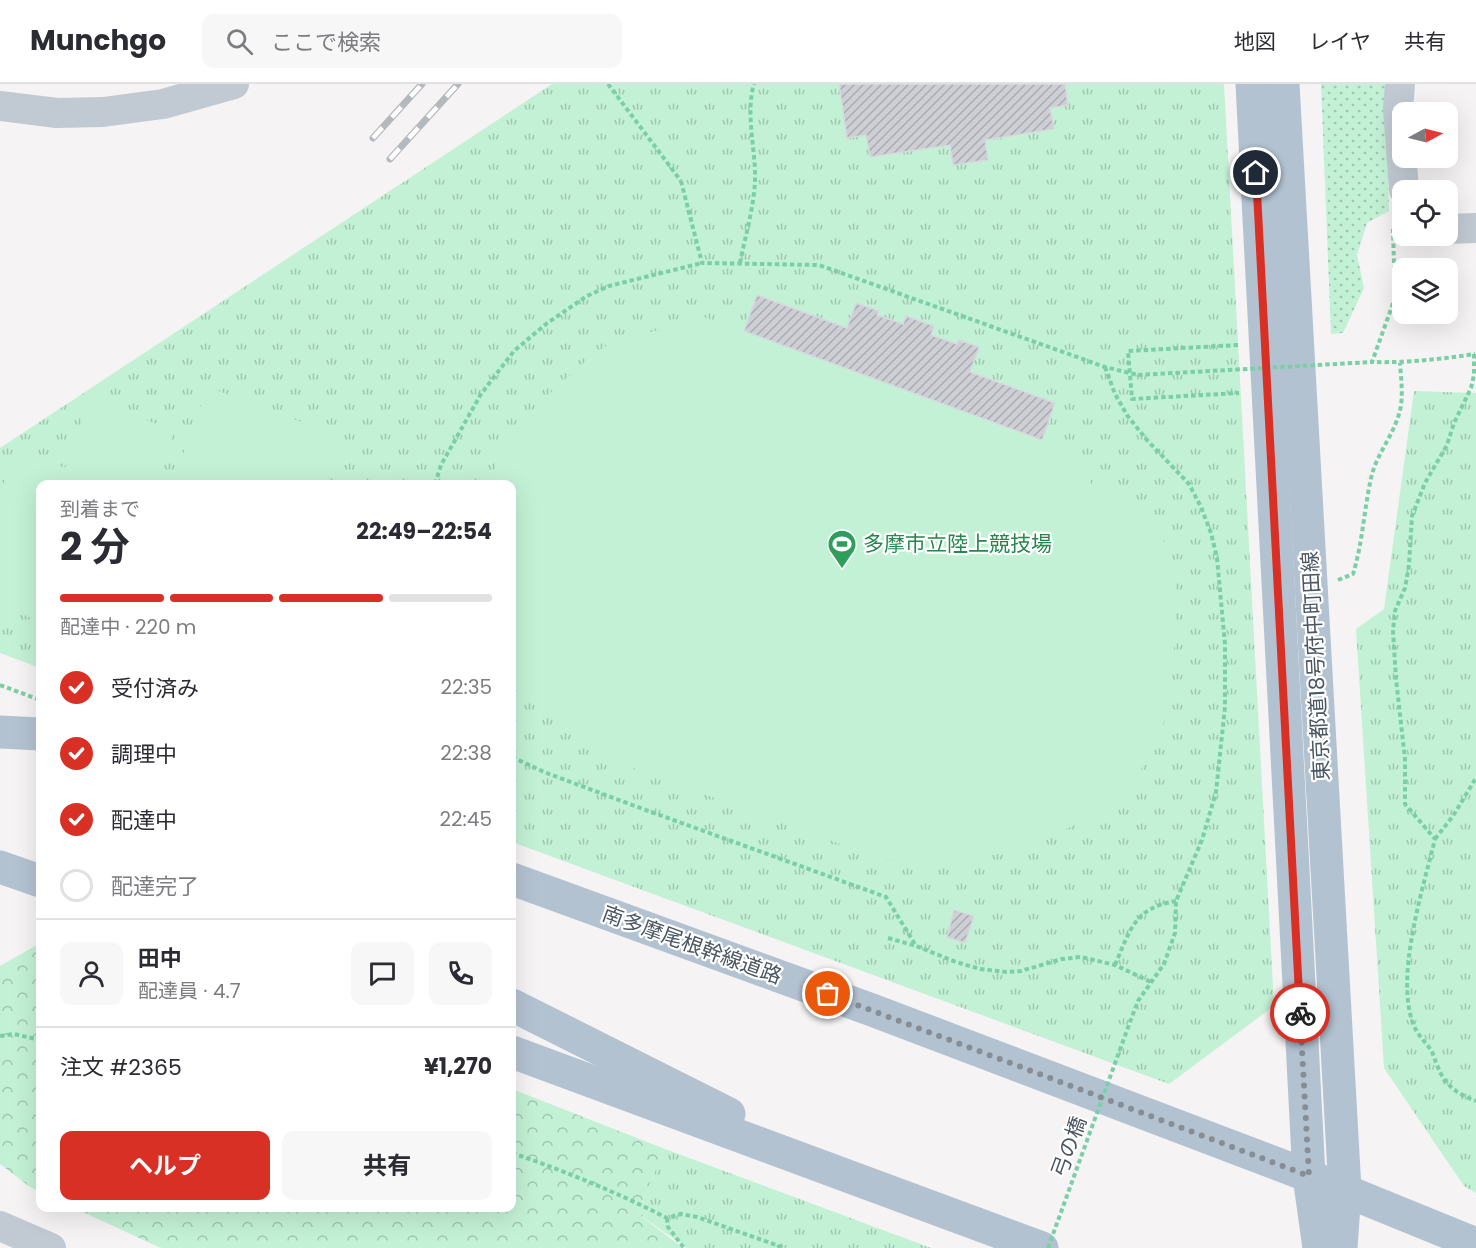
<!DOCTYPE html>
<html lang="ja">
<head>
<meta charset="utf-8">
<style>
  body { margin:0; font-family:Poppins,"Noto Sans JP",sans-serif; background:#f7f7f7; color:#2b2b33; height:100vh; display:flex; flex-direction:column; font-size:22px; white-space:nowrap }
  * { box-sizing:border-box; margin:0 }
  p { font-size:20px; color:#7c7c81 }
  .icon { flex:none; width:33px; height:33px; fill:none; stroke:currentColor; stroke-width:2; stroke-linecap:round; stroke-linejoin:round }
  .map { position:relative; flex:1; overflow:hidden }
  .details { position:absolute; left:36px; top:396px; width:480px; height:732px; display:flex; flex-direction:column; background:#fff; border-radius:12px; box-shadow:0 6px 24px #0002 }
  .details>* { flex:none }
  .needle { width:39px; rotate:83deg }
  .controls { position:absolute; left:1392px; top:18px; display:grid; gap:12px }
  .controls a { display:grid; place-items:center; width:66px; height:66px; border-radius:12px; background:#fff; box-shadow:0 6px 24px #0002; font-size:30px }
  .pin { position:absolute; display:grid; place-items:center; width:51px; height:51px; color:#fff; margin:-26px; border:3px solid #fff; border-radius:50%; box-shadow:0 2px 6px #0007 }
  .courier { position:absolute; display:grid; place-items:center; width:60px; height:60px; margin:-30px; border:4px solid #d93025; border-radius:50%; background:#fff; color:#222; box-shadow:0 2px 8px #0007 }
  .overview em { font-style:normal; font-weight:700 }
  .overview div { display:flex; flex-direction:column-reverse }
  .overview { display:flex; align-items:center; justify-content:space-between; height:102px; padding:0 24px }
  h1 { font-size:39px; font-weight:700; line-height:45px }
  .bar { display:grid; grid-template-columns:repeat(4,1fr); gap:9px 6px; align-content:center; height:72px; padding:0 24px }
  .bar i { height:8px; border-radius:4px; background:#e1e1e2 }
  .bar .current { background:#d93025 }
  .bar p { grid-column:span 4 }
  .line { display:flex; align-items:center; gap:15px; padding:0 24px; border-top:2px solid #e1e1e2 }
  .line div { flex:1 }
  .round { display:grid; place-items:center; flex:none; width:63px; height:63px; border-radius:12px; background:#f7f7f7 }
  ol { padding:0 24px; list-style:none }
  li { display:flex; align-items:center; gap:18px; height:66px }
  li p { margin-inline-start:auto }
  li .icon { padding:6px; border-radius:50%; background:#d93025; color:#fff; stroke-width:4 }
  li:last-child { color:#7c7c81 }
  li i { width:33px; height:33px; border:3px solid #e1e1e2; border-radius:50% }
  .primary-button { display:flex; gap:12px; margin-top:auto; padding:12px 24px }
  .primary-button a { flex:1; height:69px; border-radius:12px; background:#d93025; color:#fff; font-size:24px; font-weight:700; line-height:69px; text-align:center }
  .primary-button a+a { background:#f7f7f7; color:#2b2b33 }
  header { display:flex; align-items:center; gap:36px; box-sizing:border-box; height:84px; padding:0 30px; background:#fff; border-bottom:2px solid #e1e1e2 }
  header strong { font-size:28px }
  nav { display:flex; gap:33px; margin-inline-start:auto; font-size:21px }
  .search { width:420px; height:54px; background:#f7f7f7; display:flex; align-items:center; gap:15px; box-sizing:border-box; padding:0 21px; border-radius:12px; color:#7c7c81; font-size:22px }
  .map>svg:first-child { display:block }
  .grass { fill:url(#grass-dots) }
  .forest { fill:url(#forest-crowns) }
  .park { fill:url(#park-tufts) }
  .pitch { fill:#c3f1d5 }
  .building { fill:url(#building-hatch); stroke:#d7d9de; stroke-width:1.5 }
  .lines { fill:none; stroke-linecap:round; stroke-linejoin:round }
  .path { stroke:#7ad0a6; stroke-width:4; stroke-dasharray:4.5 3; stroke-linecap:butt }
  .minor { stroke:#c1cad2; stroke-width:30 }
  .major { stroke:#b3c2d1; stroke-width:33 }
  .rail-casing { stroke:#b5b8bd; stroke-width:7 }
  .rail { stroke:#fff; stroke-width:4.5; stroke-dasharray:14; stroke-linecap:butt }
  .path-bridge { stroke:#7ad0a6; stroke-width:4; stroke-dasharray:4.5 3; stroke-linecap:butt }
  .done { stroke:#868d94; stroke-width:6; stroke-dasharray:0 10.8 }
  .route { stroke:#d93025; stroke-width:8 }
  .labels { text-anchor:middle; stroke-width:4.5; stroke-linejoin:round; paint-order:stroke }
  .leisure-label { font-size:21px; fill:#27864d; stroke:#fff; text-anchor:start }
  .street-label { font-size:21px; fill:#4a5661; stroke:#fff }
</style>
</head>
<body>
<header>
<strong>Munchgo</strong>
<div class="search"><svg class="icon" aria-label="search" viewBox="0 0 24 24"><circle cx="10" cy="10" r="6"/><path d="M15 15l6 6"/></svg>ここで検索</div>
<nav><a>地図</a><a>レイヤ</a><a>共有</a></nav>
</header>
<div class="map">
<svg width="1476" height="1164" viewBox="0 0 1476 1164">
  <defs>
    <pattern id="grass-dots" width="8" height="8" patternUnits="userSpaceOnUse" patternTransform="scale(1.5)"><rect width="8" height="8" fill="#c3f1d5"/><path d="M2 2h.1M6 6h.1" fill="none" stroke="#a0c6b0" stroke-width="1.8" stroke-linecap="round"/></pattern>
    <pattern id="forest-crowns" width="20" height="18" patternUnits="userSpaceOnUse" patternTransform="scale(1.5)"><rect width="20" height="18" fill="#c3f1d5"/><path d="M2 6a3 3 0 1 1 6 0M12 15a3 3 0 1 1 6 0" fill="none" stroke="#a0c6b0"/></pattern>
    <pattern id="park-tufts" width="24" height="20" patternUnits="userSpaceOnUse" patternTransform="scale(1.5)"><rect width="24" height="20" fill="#c3f1d5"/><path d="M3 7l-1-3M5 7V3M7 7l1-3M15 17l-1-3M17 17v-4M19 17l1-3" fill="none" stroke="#a0c6b0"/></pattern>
    <pattern id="building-hatch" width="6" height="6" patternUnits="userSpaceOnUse" patternTransform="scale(1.5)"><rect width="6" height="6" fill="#cdcfd5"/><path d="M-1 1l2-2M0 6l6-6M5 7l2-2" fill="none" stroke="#a8abb0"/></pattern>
  </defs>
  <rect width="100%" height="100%" fill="#f5f3f3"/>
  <path class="grass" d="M1321 0H1385L1389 127 1367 139 1357 171 1364 204 1343 249 1331 250Z"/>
  <g class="forest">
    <path d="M40 859V1108L30 1103 0 1080V882Z"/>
    <path d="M512 1005 665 1065 637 1129 683 1164H161L74 1124H512Z"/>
  </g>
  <g class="park">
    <path d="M552 0H1224L1274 922 1169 1000 512 758V400H40V584L0 569V364Z"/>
    <path d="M1414 307 1476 309V1109L1464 1102 1384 984 1356 545 1384 525Z"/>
    <path d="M665 1065 931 1164H687L637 1129Z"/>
  </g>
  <g class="pitch">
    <path d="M695 230 1077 368 1092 402 1122 413 1145 427 1158 445 1169 468 1176 505 1175 550 1171 599 1166 632 1154 664 1138 690 1111 719 1088 735 1019 766 959 777 927 778 881 775 633 684 581 655 546 622 512 578V400H490L497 379 521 341 551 308 585 278 604 263 626 253 671 244Z"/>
    <path d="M208 303 344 354 327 400H172Z"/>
    <path d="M91 315 175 347 155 400H40V537L0 522V409L17 366 65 384Z"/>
  </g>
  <g class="building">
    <path d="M839 0H1065L1068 21 1050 24 1054 45 985 56 988 76 953 81 950 61 870 73 866 51 847 54Z"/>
    <path d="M757 211 847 244 856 219 879 227 877 231 903 240 906 232 934 242 931 251 957 260 959 256 979 263 970 288 1055 319 1042 356 744 247Z"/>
    <path d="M954 826 974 832 965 859 947 853Z"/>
  </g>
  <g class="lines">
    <g class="path">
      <path d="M681 97 702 179 819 181 1105 283 1138 291"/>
      <path d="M1402 147 1393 146 1395 214 1372 278C1408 279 1441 275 1475 270"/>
      <path d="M740 179C745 153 754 123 755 97 756 65 745 30 754 0"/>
      <path d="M1238 261 1128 267 1132 315 1239 309"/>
      <path d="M1474 270V291L1471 304 1454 339 1447 361 1425 399 1412 432 1409 481 1405 504 1395 527 1393 547 1396 595 1405 675V720L1435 755C1423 805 1394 894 1414 942 1418 952 1427 959 1432 968 1434 972 1435 977 1437 981 1445 1002 1456 1009 1476 1017"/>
      <path d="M1105 283 1115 310 1127 331 1146 355 1189 400 1201 423 1211 449 1217 474 1225 560V623L1216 708 1202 756 1176 817 1175 849 1164 880 1138 917 1130 938"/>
      <path d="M435 400 441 381 481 310 514 267 546 240 587 212 609 202 702 179"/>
      <path d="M1338 496 1353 490C1363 458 1364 423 1372 390 1378 369 1393 351 1399 330 1404 315 1401 295 1400 279"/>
      <path d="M0 601 40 616"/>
      <path d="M512 673 544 688 643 725 886 813 916 862 956 878 980 885 1006 888 1021 887 1062 875 1081 873 1115 881 1151 898"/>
      <path d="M1435 755 1453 732 1476 694"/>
      <path d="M888 854 916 862"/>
      <path d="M1115 881C1130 846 1134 824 1176 817"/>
      <path d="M0 952 14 950 40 956"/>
      <path d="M512 1069C565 1087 616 1108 667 1134L681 1130 697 1133 785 1164"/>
      <path d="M667 1134 668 1143 684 1164"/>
    </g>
    <g class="minor">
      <path d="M1400 0 1398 25 1404 106"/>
      <path d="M0 22 57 29 103 28 163 20 234 0"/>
      <path d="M1448 145 1476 144"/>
      <path d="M0 1142 51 1164"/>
    </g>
    <g class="major">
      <path d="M1252 0 1309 1092 1319 1164"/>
      <path d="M1283 0 1345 1106 1341 1164"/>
      <path d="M0 648 40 650"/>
      <path d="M0 783 40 797"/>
      <path d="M512 795 872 926 1309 1092 1476 1160"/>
      <path d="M512 921 729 1030"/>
      <path d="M512 968 1042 1164"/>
    </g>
    <g class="rail-casing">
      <g id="rail">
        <path d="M373 54 422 0"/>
        <path d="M390 75 458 0"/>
      </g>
    </g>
    <use href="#rail" class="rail"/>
    <g class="path-bridge">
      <path d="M608 0 681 97"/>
      <path d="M1138 291 1372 278"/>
      <path d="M1048 1164 1130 938"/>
    </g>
  </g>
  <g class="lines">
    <path class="done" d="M828 910 1309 1092 1300 929"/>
    <path class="route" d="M1256 89 1300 929"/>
  </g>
  <defs>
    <g id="stadium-pin" transform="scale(1.5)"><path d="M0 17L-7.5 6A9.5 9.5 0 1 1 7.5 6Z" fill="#2e9e5b" stroke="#fff"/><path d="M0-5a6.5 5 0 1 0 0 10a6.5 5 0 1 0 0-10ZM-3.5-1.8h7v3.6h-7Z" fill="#fff"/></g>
  </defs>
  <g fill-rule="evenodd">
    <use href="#stadium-pin" x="842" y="460"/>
  </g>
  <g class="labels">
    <g class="leisure-label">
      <text x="863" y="467">多摩市立陸上競技場</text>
    </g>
    <g class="street-label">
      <text transform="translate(1316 582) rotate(-93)" y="7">東京都道18号府中町田線</text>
      <text transform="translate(692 861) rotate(20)" y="7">南多摩尾根幹線道路</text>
      <text transform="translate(1069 1063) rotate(-70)" y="7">弓の橋</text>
    </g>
  </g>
</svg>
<div class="controls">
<a><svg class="needle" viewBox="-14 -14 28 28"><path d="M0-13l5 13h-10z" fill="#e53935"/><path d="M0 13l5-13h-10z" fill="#7c7c81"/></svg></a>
<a><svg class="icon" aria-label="locate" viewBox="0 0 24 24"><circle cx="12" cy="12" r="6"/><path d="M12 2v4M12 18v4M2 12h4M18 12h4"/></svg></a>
<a><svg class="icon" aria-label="layers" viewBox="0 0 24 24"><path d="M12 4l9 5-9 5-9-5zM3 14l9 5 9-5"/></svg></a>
</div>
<div class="pin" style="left:828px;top:910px;background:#ea580c"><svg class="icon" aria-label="bag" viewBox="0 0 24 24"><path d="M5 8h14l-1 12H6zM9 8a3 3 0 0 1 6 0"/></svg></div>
<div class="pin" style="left:1256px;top:89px;background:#1f2937"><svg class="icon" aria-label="home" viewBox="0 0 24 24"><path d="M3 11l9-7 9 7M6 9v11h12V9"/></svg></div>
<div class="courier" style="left:1300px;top:929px"><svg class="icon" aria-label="bike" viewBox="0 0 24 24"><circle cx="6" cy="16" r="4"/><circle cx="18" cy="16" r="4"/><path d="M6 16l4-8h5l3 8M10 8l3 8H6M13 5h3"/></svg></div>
<section class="details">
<div class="overview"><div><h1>2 分</h1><p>到着まで</p></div><em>22:49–22:54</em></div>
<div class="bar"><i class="current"></i><i class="current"></i><i class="current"></i><i></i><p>配達中 · 220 m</p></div>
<ol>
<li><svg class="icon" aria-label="check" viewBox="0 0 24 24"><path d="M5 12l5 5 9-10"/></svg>受付済み<p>22:35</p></li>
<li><svg class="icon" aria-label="check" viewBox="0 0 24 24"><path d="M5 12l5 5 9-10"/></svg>調理中<p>22:38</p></li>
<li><svg class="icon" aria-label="check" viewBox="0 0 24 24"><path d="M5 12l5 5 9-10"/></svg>配達中<p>22:45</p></li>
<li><i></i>配達完了</li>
</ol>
<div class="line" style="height:108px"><a class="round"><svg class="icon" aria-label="person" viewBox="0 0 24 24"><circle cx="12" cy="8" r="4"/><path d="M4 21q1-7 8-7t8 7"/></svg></a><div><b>田中</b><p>配達員 · 4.7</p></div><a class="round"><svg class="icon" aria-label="chat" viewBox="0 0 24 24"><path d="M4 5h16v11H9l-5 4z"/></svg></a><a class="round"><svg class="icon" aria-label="phone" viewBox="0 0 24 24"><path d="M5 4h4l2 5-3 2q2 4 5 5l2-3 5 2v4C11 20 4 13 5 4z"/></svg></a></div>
<div class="line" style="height:78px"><div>注文 #2365</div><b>¥1,270</b></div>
<div class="primary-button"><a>ヘルプ</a><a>共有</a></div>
</section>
</div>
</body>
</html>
